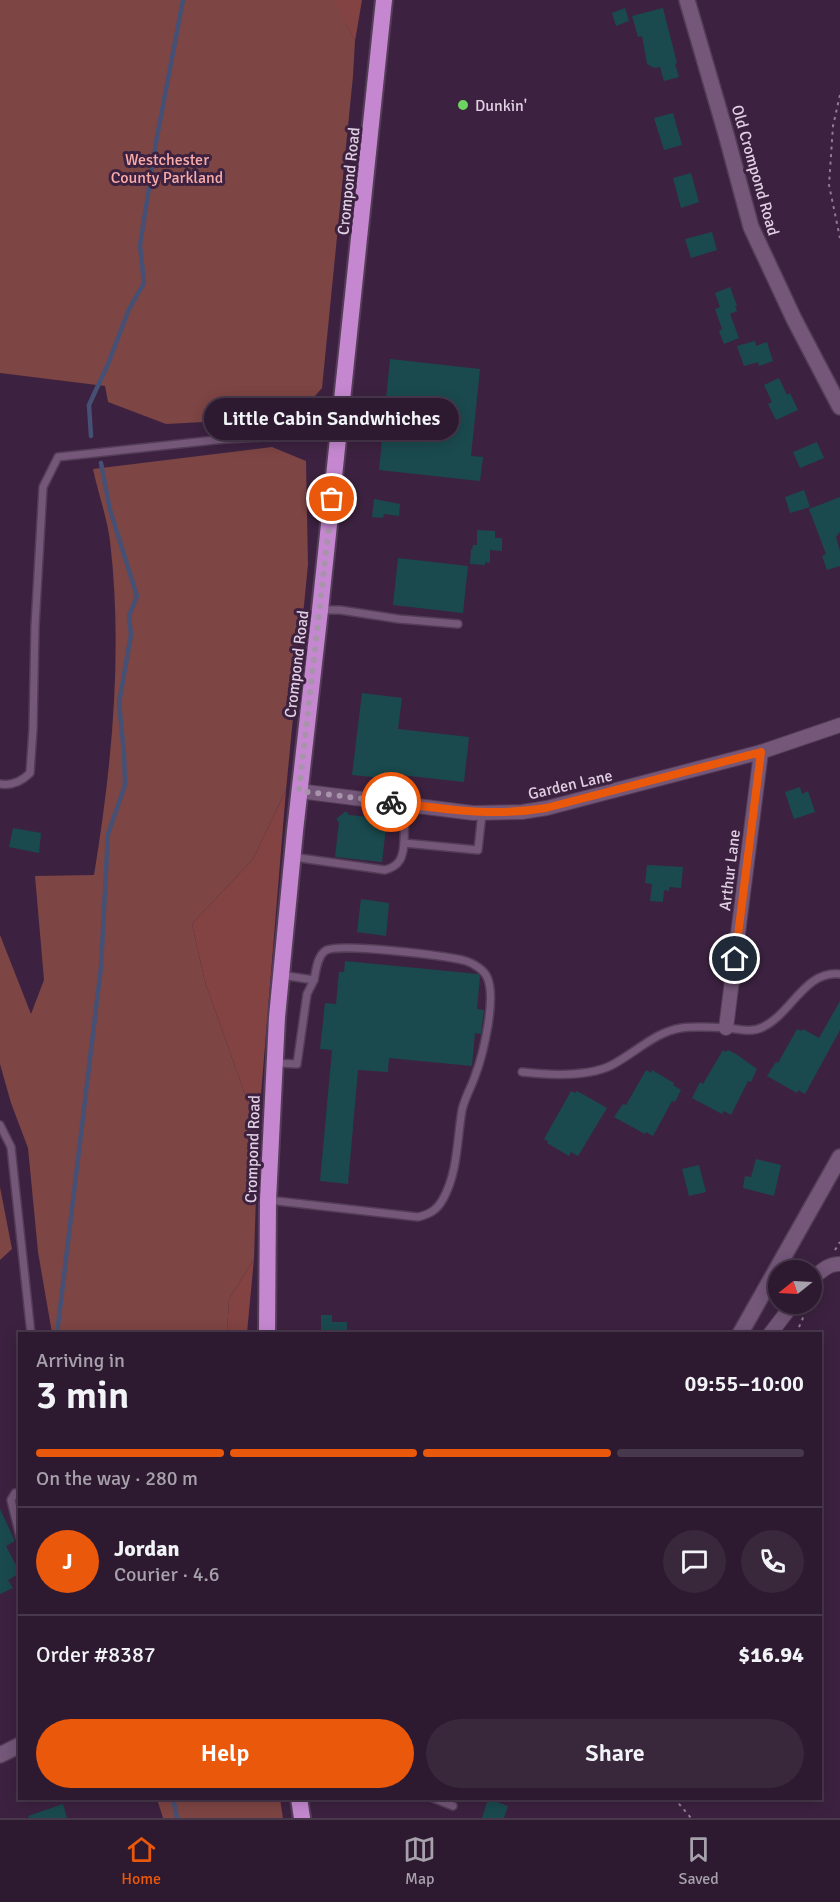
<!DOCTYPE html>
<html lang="en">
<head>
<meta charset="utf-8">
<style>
  body { margin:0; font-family:Signika,sans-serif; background:#39273c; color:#f1f3f6; height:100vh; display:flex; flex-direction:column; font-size:22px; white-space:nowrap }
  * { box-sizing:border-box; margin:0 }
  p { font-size:20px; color:#a7a1ab }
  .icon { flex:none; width:33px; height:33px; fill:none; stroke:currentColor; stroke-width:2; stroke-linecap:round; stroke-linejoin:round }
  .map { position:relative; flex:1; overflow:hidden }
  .drawer { position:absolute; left:18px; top:1332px; width:804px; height:468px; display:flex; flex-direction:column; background:#2d1a30; border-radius:0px; box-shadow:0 3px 15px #0003,0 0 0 2px #48384c }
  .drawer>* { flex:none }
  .needle { width:39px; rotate:252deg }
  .controls { position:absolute; left:768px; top:1260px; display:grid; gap:12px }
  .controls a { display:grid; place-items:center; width:54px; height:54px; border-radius:50%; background:#2d1a30; box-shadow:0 3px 15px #0003,0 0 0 2px #48384c; font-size:30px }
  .pin { position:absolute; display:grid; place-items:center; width:51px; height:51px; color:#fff; margin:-26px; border:3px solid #fff; border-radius:50%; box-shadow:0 2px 6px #0007 }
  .courier { position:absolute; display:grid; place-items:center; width:60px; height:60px; margin:-30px; border:4px solid #ea580c; border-radius:50%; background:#fff; color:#222; box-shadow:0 2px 8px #0007 }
  .bubble { position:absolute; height:42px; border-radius:21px; background:#2d1a30; box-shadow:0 3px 15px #0003,0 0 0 2px #48384c; font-size:20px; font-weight:600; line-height:42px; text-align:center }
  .overview em { font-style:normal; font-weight:600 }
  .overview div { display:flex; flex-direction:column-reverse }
  .overview { display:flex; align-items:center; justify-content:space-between; height:102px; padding:0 18px }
  h1 { font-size:39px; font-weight:600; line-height:45px }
  .bar { display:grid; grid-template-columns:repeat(4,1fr); gap:9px 6px; align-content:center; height:72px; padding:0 18px }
  .bar i { height:8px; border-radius:4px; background:#48384c }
  .bar .selected { background:#ea580c }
  .bar p { grid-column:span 4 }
  .line { display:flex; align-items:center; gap:15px; padding:0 18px; border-top:2px solid #48384c }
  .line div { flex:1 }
  .round { display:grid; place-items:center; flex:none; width:63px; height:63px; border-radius:32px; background:#39273c }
  .action { display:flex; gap:12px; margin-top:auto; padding:12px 18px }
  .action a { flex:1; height:69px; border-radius:36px; background:#ea580c; color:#fff; font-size:24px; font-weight:600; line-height:69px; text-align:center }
  .action a+a { background:#39273c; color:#f1f3f6 }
  .menu { display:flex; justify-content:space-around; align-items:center; height:84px; border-top:2px solid #48384c; background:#2d1a30; font-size:16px; color:#a7a1ab }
  .menu a { display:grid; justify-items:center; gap:3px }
  .menu .selected { color:#ea580c }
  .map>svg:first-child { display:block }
  .green { fill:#7d4544 }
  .forest { fill:#824342 }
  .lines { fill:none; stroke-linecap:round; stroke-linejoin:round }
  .stream { stroke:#465074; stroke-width:4.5 }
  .building { fill:#1a4a4e }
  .service-casing { stroke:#543d57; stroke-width:10 }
  .minor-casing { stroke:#543d57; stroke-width:16 }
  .tertiary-casing { stroke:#543d57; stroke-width:18 }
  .trunk-casing { stroke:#543d57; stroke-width:20 }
  .path { stroke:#917c94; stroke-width:2; stroke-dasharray:3 4.5; stroke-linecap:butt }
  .service { stroke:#745779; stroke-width:7 }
  .minor { stroke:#745779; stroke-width:14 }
  .tertiary { stroke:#745779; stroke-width:15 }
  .trunk { stroke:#c588d0; stroke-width:16 }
  .done { stroke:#a793aa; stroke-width:6; stroke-dasharray:0 10.8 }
  .route { stroke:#ea580c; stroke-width:8 }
  .poi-dot { fill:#6dd361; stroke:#3c2240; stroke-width:2 }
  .labels { text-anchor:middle; stroke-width:6; stroke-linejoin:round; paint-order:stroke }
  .poi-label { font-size:16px; fill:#e1d0e3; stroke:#3c2240; text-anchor:start }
  .park-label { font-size:16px; fill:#faaca9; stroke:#3c2240 }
  .street-label { font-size:16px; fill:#e1d0e3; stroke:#3c2240 }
</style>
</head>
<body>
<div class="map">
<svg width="840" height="1818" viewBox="0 0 840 1818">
  <rect width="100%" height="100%" fill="#3c2240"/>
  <g class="green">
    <path d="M0 0H349L347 25 355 41 353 76 322 388 315 396 313 411 303 410 298 417 166 424 108 402 105 386 0 373Z"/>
    <path d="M272 447 306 461 308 564 286 790 253 859 192 924 205 982 258 1131 254 1259 229 1299 227 1333H52L38 1252 28 1148 11 1103 0 1064V935L31 1014 44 980 35 876 94 875C112 765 123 652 110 541 107 517 98 493 93 469Z"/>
    <path d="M0 1187 12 1249 0 1260Z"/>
    <path d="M157 1799H280L283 1818H163Z"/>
  </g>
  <g class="forest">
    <path d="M334 0H362L355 41Z"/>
    <path d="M286 790 258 1131 205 982 192 924 253 859Z"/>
    <path d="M254 1259 247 1333H227L229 1299Z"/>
  </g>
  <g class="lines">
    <g class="stream">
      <path d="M91 436 89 405 108 364 129 309 144 283 140 245 157 137 183 0"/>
      <path d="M57 1334 101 967 108 834 125 785 124 753 119 703 131 635 129 616 137 596 110 510 101 463"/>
      <path d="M173 1798 177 1818"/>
    </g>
  </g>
  <g class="building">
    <path d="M625 8 629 21 616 26 612 13Z"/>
    <path d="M663 8 677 63 675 64 679 77 664 81 660 67 654 68 647 64 642 36 638 37 632 16Z"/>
    <path d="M673 113 682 145 664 150 654 118Z"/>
    <path d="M691 173 699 202 681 208 673 178Z"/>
    <path d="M712 232 717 250 691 258 685 239Z"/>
    <path d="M730 287 737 306H735L737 311 730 314 739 338 724 344 719 331 722 329 715 309 720 307 715 293Z"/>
    <path d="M755 341 756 346 767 342 773 361 759 366 758 362 744 366 737 346Z"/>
    <path d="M390 359 480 369 471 456 483 457 480 481 379 470Z"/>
    <path d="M779 378 787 395 790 393 798 410 776 420 768 404 772 402 764 385Z"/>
    <path d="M817 442 824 458 800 468 793 452Z"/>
    <path d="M804 490 810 507 790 513 785 497Z"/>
    <path d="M840 497V532L836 537 840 551V566L827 570 822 556 826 554 809 509Z"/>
    <path d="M374 499 400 504 399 516 384 514 383 518 372 517Z"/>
    <path d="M477 530 495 531V538H502V551L490 550V563L485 562V565L470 564 471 549 472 550 473 545H477Z"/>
    <path d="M398 558 468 566 463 613 393 605Z"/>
    <path d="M362 693 402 698 398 729 469 737 464 782 392 774V779L352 775Z"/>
    <path d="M800 787 802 794 808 791 815 812 794 819 785 792Z"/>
    <path d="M346 811 349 815 387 819 382 862 335 857 339 822 336 819Z"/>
    <path d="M13 828 41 833 39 853 9 847Z"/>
    <path d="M647 865 683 867 681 888 669 887V891L664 890 663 902 650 901 652 884 645 883Z"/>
    <path d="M361 899 389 903 386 936 357 932Z"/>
    <path d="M345 961 478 974 480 976 477 1009 484 1010 481 1034 475 1033 472 1066 389 1058 388 1072 358 1070 348 1184 320 1181 332 1050 320 1049 325 1003 336 1004 339 972H344Z"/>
    <path d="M840 1001V1030L805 1094 798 1090 797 1093 767 1076 776 1062 778 1063 797 1029 801 1031 803 1029 819 1038Z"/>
    <path d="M723 1050 726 1052 728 1050 736 1054 757 1069 751 1082 748 1081 731 1115 724 1111 722 1114 692 1098 700 1082 703 1084Z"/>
    <path d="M646 1070 651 1073 652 1070 674 1083 673 1085 681 1090 675 1102 672 1101 653 1136 646 1132 645 1134 614 1117 623 1104 626 1105Z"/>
    <path d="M571 1091 575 1093 577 1091 607 1108 578 1156 571 1152 569 1156 547 1143 548 1141 544 1139Z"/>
    <path d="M756 1159 781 1165 774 1196 743 1188 745 1176 751 1177Z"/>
    <path d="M699 1165 706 1192 689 1196 682 1169Z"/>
    <path d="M321 1315H332V1322H347V1334H321Z"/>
    <path d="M0 1509 15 1541 6 1546 20 1573 8 1580 13 1588 0 1594Z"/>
    <path d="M488 1799 508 1806 504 1818H482Z"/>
    <path d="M63 1804 67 1818H29L28 1816Z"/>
  </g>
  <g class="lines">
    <g class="service-casing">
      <g id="service">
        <path d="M320 610H340L399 619 458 624"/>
        <path d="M0 784C12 786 21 782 30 773L33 729 35 626 43 487 58 457 225 439 338 433"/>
        <path d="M405 804 404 843 478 850 482 813"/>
        <path d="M293 857 385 870C400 866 403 857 404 843"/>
        <path d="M276 1063 297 1064 307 994 314 980"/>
        <path d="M522 1072C548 1075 588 1077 612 1065 635 1053 655 1032 681 1028 696 1026 712 1027 727 1028 739 1029 752 1033 763 1027 791 1014 805 970 840 974"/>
        <path d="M0 1125 11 1147 31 1334"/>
        <path d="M268 1200 418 1217C430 1214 437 1210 443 1199 458 1172 457 1139 462 1110 465 1097 471 1088 475 1076 483 1055 497 998 487 977 484 970 473 963 466 961 447 956 337 942 325 951 317 957 316 971 314 980L281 975"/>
        <path d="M20 1492 15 1493 11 1500 20 1537"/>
        <path d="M433 1798 453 1806"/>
      </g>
    </g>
    <g class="minor-casing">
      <g id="minor">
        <path d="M299 791 473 813 522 812 547 808 761 752 840 725"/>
        <path d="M726 1028 761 752"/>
        <path d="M812 1280C819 1272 829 1263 840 1264"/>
        <path d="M770 1334 793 1304"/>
      </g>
    </g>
    <g class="tertiary-casing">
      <g id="tertiary">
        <path d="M687 0 726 134 751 227 794 319 840 407"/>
        <path d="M740 1334 840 1157"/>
        <path d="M0 1755 20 1745"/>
      </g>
    </g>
    <g class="trunk-casing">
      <g id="trunk">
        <path d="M267 1334 268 1200 277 1017 295 831 320 610 384 0"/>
        <path d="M299 1798 302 1818"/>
      </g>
    </g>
    <g class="path">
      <path d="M840 95 833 126 829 185 840 238"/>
      <path d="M835 1250 840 1242"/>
      <path d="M796 1334 809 1304"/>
      <path d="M674 1798 691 1818"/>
    </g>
    <use href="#service" class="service"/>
    <use href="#minor" class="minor"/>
    <use href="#tertiary" class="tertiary"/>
    <use href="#trunk" class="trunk"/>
  </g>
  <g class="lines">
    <path class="done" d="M332 499 299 791 391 802"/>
    <path class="route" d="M391 802C444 809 493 817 546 808L761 752 735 959"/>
  </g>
  <circle class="poi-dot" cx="463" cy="105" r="6"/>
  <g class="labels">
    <g class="poi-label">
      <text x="475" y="111">Dunkin'</text>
    </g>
    <g class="park-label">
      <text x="167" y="165">Westchester<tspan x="167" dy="18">County Parkland</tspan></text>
    </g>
    <g class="street-label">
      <text transform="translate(756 170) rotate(74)" y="6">Old Crompond Road</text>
      <text transform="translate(348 181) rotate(-84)" y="6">Crompond Road</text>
      <text transform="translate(296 664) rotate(-83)" y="6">Crompond Road</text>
      <text transform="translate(570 784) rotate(-13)" y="6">Garden Lane</text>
      <text transform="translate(729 870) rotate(-83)" y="6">Arthur Lane</text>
      <text transform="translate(252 1149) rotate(-88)" y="6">Crompond Road</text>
    </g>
  </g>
</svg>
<div class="controls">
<a><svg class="needle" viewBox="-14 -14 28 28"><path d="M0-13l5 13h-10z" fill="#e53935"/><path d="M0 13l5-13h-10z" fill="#a7a1ab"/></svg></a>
</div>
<div class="pin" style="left:332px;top:499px;background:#ea580c"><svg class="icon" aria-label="bag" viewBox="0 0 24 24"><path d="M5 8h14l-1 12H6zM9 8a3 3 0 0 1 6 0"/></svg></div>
<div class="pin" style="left:735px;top:959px;background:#1f2937"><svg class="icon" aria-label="home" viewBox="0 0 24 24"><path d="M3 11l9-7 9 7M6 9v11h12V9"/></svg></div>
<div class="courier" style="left:391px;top:802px"><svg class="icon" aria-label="bike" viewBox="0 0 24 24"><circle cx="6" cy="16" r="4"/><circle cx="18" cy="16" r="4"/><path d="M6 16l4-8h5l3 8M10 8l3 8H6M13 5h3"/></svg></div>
<div class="bubble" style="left:204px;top:398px;width:255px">Little Cabin Sandwhiches</div>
<section class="drawer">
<div class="overview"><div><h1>3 min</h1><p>Arriving in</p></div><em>09:55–10:00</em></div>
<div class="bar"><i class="selected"></i><i class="selected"></i><i class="selected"></i><i></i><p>On the way · 280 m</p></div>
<div class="line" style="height:108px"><b class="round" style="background:#ea580c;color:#fff">J</b><div><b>Jordan</b><p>Courier · 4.6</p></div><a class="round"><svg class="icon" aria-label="chat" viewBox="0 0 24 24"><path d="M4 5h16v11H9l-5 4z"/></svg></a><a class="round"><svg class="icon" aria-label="phone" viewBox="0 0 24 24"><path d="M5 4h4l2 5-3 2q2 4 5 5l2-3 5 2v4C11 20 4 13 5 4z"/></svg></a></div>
<div class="line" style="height:78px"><div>Order #8387</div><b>$16.94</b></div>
<div class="action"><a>Help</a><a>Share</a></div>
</section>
</div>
<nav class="menu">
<a class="selected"><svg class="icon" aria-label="home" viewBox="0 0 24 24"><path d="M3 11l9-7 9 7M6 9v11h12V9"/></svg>Home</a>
<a><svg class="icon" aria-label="map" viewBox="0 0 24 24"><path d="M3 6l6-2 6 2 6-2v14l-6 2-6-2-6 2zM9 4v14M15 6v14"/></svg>Map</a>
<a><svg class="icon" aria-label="saved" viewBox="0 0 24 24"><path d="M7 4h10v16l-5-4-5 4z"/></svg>Saved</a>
</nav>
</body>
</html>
